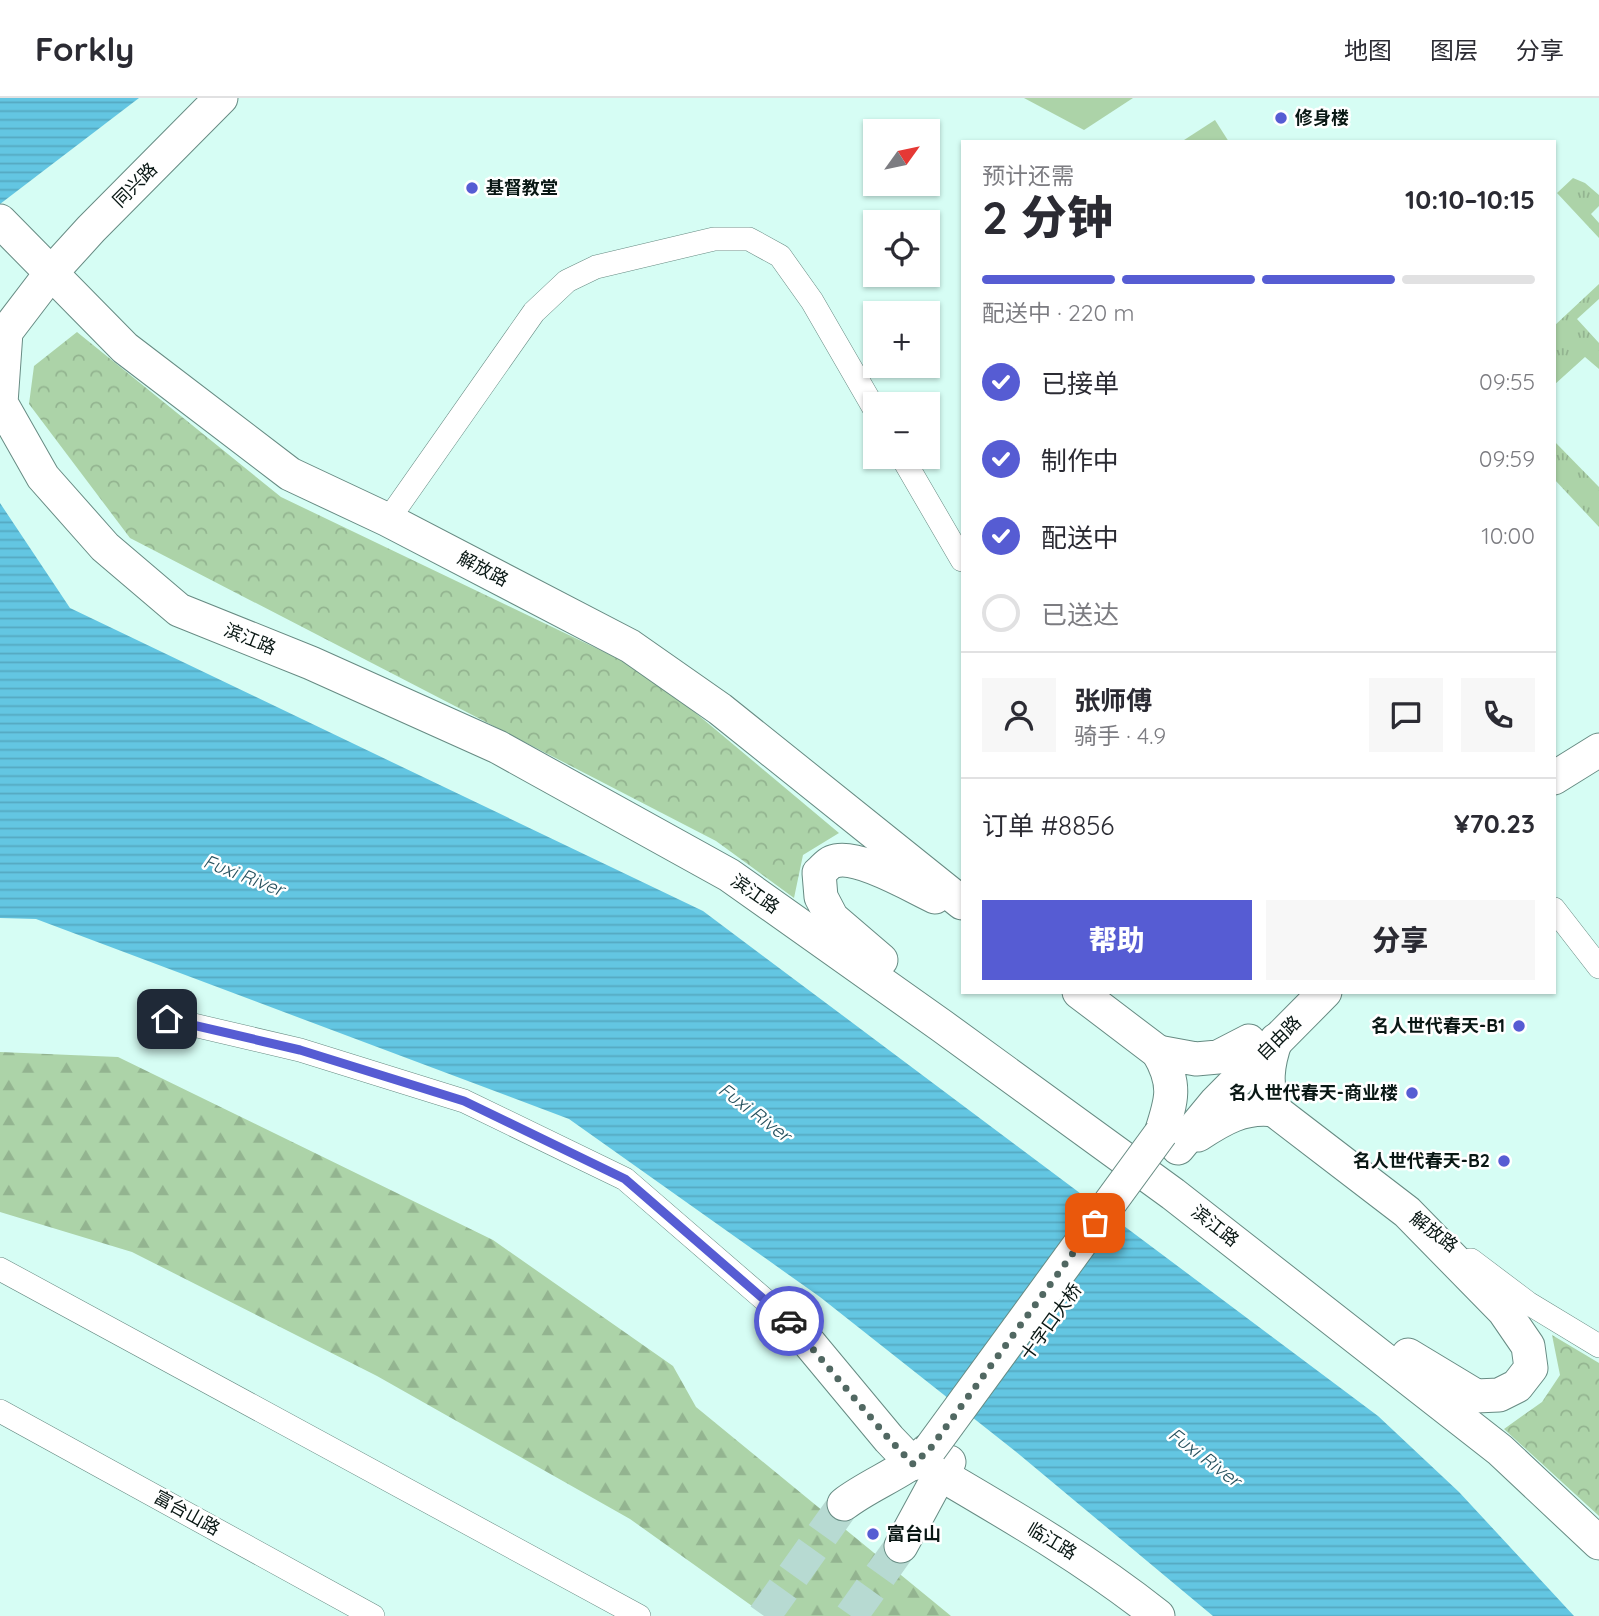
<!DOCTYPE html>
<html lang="zh">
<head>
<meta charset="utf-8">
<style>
  body { margin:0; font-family:Quicksand,"Noto Sans SC",sans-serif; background:#f7f7f7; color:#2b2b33; height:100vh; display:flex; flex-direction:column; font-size:26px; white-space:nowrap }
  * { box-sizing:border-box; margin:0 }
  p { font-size:23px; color:#7c7c81 }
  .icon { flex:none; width:38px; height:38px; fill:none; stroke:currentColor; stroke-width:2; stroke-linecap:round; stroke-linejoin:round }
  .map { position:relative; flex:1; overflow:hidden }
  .details { position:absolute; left:961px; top:42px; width:595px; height:854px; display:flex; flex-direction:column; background:#fff; border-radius:0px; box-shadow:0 2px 5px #0004 }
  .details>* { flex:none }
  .needle { width:46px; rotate:57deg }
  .fabs { position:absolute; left:863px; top:21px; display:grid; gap:14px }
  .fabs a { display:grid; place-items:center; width:77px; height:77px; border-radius:0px; background:#fff; box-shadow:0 2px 5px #0004; font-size:35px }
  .pin { position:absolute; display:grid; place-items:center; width:60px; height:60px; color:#fff; margin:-30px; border-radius:14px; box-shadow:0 4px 10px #0006 }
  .courier { position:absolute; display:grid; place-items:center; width:70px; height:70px; margin:-35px; border:5px solid #565cd3; border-radius:50%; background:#fff; color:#222; box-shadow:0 2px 9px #0007 }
  .head em { font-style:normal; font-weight:800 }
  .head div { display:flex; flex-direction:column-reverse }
  .head { display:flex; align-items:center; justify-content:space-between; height:119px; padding:0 21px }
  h1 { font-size:46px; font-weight:800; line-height:52px }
  .bar { display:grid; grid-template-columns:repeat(4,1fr); gap:10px 7px; align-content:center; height:84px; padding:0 21px }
  .bar i { height:9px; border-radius:5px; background:#e1e1e2 }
  .bar .current { background:#565cd3 }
  .bar p { grid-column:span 4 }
  .line { display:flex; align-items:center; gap:18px; padding:0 21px; border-top:2px solid #e1e1e2 }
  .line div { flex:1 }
  .round { display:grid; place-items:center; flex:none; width:74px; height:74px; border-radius:0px; background:#f7f7f7 }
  ol { padding:0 21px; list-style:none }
  li { display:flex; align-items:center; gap:21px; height:77px }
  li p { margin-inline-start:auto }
  li .icon { padding:7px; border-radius:50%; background:#565cd3; color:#fff; stroke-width:4 }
  li:last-child { color:#7c7c81 }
  li i { width:38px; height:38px; border:4px solid #e1e1e2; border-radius:50% }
  .primary-button { display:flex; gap:14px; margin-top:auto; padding:14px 21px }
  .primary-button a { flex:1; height:80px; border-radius:0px; background:#565cd3; color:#fff; font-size:28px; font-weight:800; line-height:80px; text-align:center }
  .primary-button a+a { background:#f7f7f7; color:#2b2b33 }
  header { display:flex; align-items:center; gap:42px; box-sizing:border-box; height:98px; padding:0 35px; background:#fff; border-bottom:2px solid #e1e1e2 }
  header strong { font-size:33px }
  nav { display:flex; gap:38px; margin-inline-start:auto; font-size:24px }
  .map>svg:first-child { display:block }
  .grass { fill:url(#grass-tufts) }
  .forest { fill:url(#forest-firs) }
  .park { fill:url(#park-crowns) }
  .pitch { fill:#acd3a8 }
  .water { fill:url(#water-rules) }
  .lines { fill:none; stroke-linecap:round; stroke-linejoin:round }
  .secondary-tunnel { stroke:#b7dad2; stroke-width:33; stroke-dasharray:33 17; stroke-linecap:butt }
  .street-casing { stroke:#678b83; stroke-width:24 }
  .secondary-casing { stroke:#678b83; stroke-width:35 }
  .street { stroke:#fff; stroke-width:23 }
  .secondary { stroke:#fff; stroke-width:33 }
  .secondary-bridge-casing { stroke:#678b83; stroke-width:35; stroke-linecap:butt }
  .secondary-bridge { stroke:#fff; stroke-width:33 }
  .done { stroke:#516862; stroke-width:7; stroke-dasharray:0 12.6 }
  .route { stroke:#565cd3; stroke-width:9 }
  .poi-dot { fill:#565cd3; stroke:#fff; stroke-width:2.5 }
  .labels { text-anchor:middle; stroke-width:5; stroke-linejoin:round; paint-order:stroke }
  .poi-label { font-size:18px; font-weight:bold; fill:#091714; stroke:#fff; text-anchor:start }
  .street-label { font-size:18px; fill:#091714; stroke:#fff }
  .water-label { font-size:19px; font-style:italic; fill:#26515e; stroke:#fff }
</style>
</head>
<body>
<header>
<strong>Forkly</strong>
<nav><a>地图</a><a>图层</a><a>分享</a></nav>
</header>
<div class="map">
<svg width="1599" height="1518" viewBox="0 0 1599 1518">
  <defs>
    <pattern id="grass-tufts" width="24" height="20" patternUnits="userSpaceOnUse" patternTransform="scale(1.75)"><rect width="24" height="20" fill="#acd3a8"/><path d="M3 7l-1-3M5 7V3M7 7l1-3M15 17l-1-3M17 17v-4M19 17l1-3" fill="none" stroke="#93b490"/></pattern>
    <pattern id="forest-firs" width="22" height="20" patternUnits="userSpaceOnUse" patternTransform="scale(1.75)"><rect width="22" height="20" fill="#acd3a8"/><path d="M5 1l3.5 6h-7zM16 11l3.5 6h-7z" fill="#93b490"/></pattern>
    <pattern id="park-crowns" width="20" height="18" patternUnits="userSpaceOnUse" patternTransform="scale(1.75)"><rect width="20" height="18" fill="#acd3a8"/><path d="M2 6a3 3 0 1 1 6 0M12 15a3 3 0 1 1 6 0" fill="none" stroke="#93b490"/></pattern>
    <pattern id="water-rules" width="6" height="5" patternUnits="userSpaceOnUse" patternTransform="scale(1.75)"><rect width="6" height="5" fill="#63c6e2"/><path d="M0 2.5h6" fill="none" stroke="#55a9c1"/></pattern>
  </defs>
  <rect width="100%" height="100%" fill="#d6fdf4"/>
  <g class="grass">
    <path d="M1573 80 1585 85 1599 97V108L1591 116 1599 125V140L1557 95Z"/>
    <path d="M1599 186V201L1577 221 1599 245V271L1585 259 1554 287V228Z"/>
    <path d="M1554 343 1599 389V429L1554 381Z"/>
  </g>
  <path class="forest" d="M0 954 118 959 493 1142 673 1268 696 1309 951 1518H766L630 1421 377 1278 132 1154 0 1114Z"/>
  <g class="park">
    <path d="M77 234 281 399 648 575 839 735 803 757 794 800 716 743 130 440 29 306 34 268Z"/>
    <path d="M1552 1237 1599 1265V1418L1504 1331 1542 1304 1560 1277Z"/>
  </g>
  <g class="pitch">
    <path d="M1024 0H1133L1084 32Z"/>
    <path d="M1215 22 1229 44H1181Z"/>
  </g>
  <g class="water">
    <path d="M0 0H139L0 106Z"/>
    <path d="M0 405 70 510 703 813 1378 1318 1459 1394 1574 1518H1213L1015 1353 820 1199 569 1021 36 821 0 820Z"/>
  </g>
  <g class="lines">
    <g class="secondary-tunnel">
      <path d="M764 1518 844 1406"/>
      <path d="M851 1518 901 1448"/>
    </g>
    <g class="street-casing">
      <g id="street">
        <path d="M902 359 962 462"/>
        <path d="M388 422 534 214 567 183 596 169 714 141H749L780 158 812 203 875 312"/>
        <path d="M1554 811 1599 869"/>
        <path d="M168 921 300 952 464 1003 625 1081 795 1228 805 1240"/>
        <path d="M1471 1162 1528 1205 1599 1248"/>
        <path d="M0 1171 639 1518"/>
        <path d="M0 1313 373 1518"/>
      </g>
    </g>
    <g class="secondary-casing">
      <g id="secondary">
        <path d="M221 0 91 131 51 175 6 234 1 305 43 379 105 449 179 512 311 565 498 649 729 777 942 928 1173 1096 1500 1352 1599 1445"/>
        <path d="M0 123 125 250 290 376 388 422 630 548 720 611 962 805"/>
        <path d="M1554 680 1599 652"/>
        <path d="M881 862 832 820 821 799 819 775C823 772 827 766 832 764 856 754 911 788 935 799"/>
        <path d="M1079 894 1158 954"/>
        <path d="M1274 1012 1407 1114 1504 1213 1528 1248 1531 1270 1517 1288 1499 1297 1476 1298 1408 1257"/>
        <path d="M1161 1035C1172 1002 1177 986 1158 954L1196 961 1218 959 1249 943"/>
        <path d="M1198 1037C1222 1021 1244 1008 1274 1012 1265 987 1267 967 1276 942"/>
        <path d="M1178 1050 1216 1004 1325 894"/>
        <path d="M805 1240 889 1341 913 1366"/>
        <path d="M940 1376C1015 1420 1089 1463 1158 1518"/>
        <path d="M844 1406C870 1386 903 1375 928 1352"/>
        <path d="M901 1448 940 1376 949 1364"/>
      </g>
    </g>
    <use href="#street" class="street"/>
    <use href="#secondary" class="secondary"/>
    <g class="secondary-bridge-casing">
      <path id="secondary-bridge" d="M930 1351 1161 1035"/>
    </g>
    <use href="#secondary-bridge" class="secondary-bridge"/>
  </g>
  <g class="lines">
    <path class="done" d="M789 1223 889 1341 913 1366 930 1351 1095 1125"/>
    <path class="route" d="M167 921 300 952 464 1003 625 1081 789 1223"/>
  </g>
  <g class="poi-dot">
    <circle cx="1281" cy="20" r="7"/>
    <circle cx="472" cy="90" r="7"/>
    <circle cx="1519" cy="928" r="7"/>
    <circle cx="1412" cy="995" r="7"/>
    <circle cx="1504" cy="1063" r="7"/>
    <circle cx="873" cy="1436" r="7"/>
  </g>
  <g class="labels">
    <g class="poi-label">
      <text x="1295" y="26">修身楼</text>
      <text x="486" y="96">基督教堂</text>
      <text x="1505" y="934" text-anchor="end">名人世代春天-B1</text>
      <text x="1398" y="1001" text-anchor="end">名人世代春天-商业楼</text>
      <text x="1490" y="1069" text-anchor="end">名人世代春天-B2</text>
      <text x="887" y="1442">富台山</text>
    </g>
    <g class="street-label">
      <text transform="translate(135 87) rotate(-45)" y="6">同兴路</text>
      <text transform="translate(483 471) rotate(27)" y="6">解放路</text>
      <text transform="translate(250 541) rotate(22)" y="6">滨江路</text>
      <text transform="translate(755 796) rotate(35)" y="6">滨江路</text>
      <text transform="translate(1279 940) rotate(-45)" y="6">自由路</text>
      <text transform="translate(1215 1128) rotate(38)" y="6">滨江路</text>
      <text transform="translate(1434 1134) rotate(37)" y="6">解放路</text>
      <text transform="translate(1051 1224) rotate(-54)" y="6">十字口大桥</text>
      <text transform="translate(187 1415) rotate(29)" y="6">富台山路</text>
      <text transform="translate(1052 1443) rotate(31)" y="6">临江路</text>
    </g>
    <g class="water-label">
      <text transform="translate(244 777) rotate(21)" y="7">Fuxi River</text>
      <text transform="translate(755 1014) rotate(37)" y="7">Fuxi River</text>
      <text transform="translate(1205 1359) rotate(37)" y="7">Fuxi River</text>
    </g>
  </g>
</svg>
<div class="fabs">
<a><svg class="needle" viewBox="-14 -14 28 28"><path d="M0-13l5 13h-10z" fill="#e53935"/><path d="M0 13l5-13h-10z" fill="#7c7c81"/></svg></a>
<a><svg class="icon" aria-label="locate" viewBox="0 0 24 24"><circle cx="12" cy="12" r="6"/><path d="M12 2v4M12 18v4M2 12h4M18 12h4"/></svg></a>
<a>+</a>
<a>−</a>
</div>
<div class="pin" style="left:1095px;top:1125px;background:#ea580c"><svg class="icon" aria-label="bag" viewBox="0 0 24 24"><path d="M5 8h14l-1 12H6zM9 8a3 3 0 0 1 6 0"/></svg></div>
<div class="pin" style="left:167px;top:921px;background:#1f2937"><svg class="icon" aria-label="home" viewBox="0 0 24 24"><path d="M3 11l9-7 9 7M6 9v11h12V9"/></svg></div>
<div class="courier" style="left:789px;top:1223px"><svg class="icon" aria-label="car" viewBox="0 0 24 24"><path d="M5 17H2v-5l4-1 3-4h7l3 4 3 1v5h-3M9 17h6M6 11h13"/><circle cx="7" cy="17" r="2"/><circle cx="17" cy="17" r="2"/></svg></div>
<section class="details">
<div class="head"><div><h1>2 分钟</h1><p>预计还需</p></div><em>10:10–10:15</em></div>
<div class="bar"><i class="current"></i><i class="current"></i><i class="current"></i><i></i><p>配送中 · 220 m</p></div>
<ol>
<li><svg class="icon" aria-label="check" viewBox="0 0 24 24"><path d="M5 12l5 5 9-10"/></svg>已接单<p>09:55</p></li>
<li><svg class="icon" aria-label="check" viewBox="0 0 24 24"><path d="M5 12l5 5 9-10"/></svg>制作中<p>09:59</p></li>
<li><svg class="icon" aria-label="check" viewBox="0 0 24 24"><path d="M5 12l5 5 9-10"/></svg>配送中<p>10:00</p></li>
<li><i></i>已送达</li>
</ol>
<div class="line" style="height:126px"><a class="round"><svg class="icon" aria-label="person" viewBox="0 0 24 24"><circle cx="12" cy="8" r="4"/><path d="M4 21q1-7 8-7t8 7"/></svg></a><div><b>张师傅</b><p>骑手 · 4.9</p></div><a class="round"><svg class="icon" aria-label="chat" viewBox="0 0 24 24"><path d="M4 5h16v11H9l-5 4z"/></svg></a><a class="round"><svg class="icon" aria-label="phone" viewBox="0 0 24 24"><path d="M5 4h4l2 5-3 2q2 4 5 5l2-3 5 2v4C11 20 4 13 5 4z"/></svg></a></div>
<div class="line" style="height:91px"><div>订单 #8856</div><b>¥70.23</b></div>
<div class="primary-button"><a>帮助</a><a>分享</a></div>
</section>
</div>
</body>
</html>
